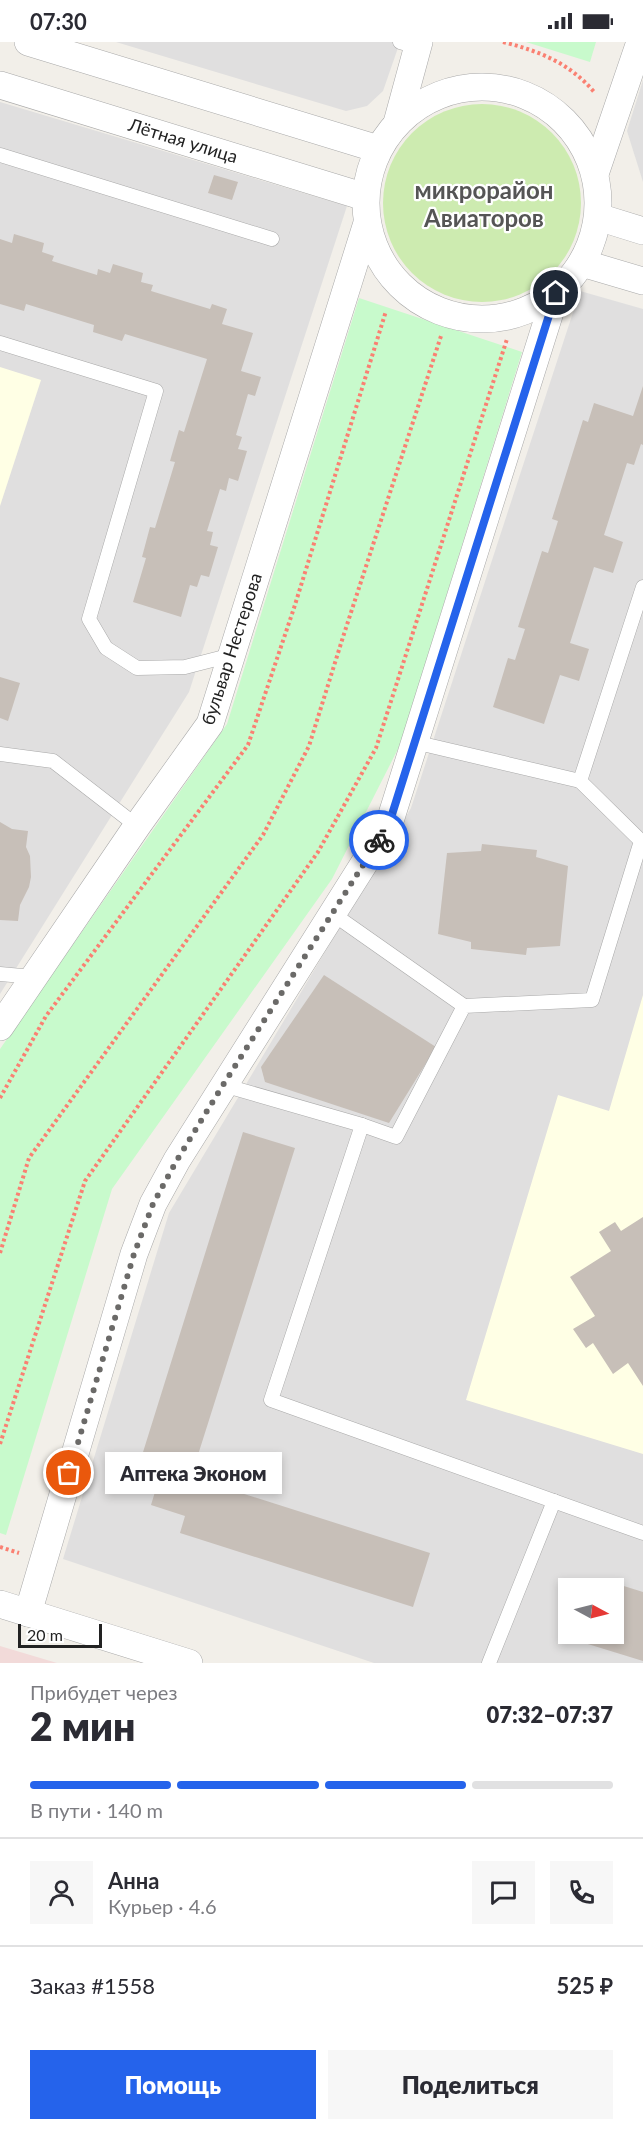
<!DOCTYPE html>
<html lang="ru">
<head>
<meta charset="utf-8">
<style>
  body { margin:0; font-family:Lato,sans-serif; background:#f7f7f7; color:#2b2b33; height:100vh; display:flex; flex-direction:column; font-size:22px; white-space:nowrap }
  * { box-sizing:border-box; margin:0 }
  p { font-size:20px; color:#7c7c81 }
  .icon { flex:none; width:33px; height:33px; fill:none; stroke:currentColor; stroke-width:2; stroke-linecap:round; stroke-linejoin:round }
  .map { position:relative; height:1621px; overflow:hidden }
  .panel { display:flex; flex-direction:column; background:#fff; flex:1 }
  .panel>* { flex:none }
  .needle { width:39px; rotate:97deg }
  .controls { position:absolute; left:558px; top:1536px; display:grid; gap:12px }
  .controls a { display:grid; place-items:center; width:66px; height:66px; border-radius:0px; background:#fff; box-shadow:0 3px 9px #0003; font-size:30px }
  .scale { position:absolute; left:18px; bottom:15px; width:84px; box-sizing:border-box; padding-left:6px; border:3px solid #222; border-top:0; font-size:16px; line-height:21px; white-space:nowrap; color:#222; -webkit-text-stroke:4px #fff; paint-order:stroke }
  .pin { position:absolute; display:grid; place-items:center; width:51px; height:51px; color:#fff; margin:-26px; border:3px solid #fff; border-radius:50%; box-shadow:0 2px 6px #0007 }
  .courier { position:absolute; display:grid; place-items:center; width:60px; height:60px; margin:-30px; border:4px solid #2563eb; border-radius:50%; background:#fff; color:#222; box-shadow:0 2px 8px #0007 }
  .bubble { position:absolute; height:42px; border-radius:0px; background:#fff; box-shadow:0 3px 9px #0003; font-size:20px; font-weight:800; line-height:42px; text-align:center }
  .headline em { font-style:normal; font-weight:800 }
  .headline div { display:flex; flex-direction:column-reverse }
  .headline { display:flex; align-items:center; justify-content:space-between; height:102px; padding:0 30px }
  h1 { font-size:39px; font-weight:800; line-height:45px }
  .bar { display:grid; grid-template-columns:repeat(4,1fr); gap:9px 6px; align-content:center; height:72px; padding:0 30px }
  .bar i { height:8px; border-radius:4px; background:#e1e1e2 }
  .bar .active { background:#2563eb }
  .bar p { grid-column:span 4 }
  .line { display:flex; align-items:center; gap:15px; padding:0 30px; border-top:2px solid #e1e1e2 }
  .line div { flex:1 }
  .round { display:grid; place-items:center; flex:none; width:63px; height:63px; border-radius:0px; background:#f7f7f7 }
  .cta { display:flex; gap:12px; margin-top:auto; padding:12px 30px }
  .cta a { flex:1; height:69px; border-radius:0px; background:#2563eb; color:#fff; font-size:24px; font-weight:800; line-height:69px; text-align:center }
  .cta a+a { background:#f7f7f7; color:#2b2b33 }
  .status { display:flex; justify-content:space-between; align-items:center; height:42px; padding:0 30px; background:#fff; direction:ltr }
  .status svg { height:16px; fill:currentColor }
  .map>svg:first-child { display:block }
  .residential { fill:#e0dfdf; fill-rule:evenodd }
  .commercial { fill:#f2dad9 }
  .education { fill:#ffffe5 }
  .grass { fill:#cdebb0 }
  .park { fill:#c8facc }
  .building { fill:#c7bfb8 }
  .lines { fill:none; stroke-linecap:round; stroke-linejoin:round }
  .service-casing { stroke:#a9a9a9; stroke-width:15 }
  .minor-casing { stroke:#a9a9a9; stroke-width:28 }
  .path { stroke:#fa8072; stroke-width:4; stroke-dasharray:3 3; stroke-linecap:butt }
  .service { stroke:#fff; stroke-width:14 }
  .minor { stroke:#fff; stroke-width:27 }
  .done { stroke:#6b6a68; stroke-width:6; stroke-dasharray:0 10.8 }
  .route { stroke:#2563eb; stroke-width:8 }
  .labels { text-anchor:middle; stroke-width:4.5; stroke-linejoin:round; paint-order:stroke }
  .street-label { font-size:18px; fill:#222; stroke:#fff }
  .district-label { font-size:24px; font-weight:bold; fill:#555; stroke:#fff }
</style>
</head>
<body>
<div class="status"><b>07:30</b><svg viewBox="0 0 49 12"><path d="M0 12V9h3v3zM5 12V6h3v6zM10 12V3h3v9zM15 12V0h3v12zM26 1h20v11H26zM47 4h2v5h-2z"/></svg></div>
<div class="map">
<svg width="643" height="1621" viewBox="0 0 643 1621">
  <rect width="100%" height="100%" fill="#f2efe9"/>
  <g class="residential">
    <path d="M116 0H400L383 49 367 64 346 69Z"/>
    <path d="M643 38V140L627 89Z"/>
    <path d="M0 60 347 164 189 650 0 952Z"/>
    <path d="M580 249 643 267V1621H374L63 1517 169 1171 411 766ZM568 1546H614V1592H568Z"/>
  </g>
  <path class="commercial" d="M0 1604 57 1621H0Z"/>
  <g class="education">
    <path d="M0 325 41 338 0 464Z"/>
    <path d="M643 953V1412L466 1358 558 1053 609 1069Z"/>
  </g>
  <circle class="grass" cx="482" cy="161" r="99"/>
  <g class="park">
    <path d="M526 0H596L590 20Z"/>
    <path d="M359 256 522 310 400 703 332 837 112 1147 6 1493 0 1491V1007L227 682Z"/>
  </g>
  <g class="building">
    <path d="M214 133 238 140 232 158 208 151Z"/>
    <path d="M14 192 44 201 42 210 54 214 52 219 97 233 98 227 110 231 113 222 143 231 141 240 153 243 151 249 210 267 212 262 227 267 222 282 253 291 241 329 261 335 255 354 248 352 236 393 242 395 238 407 247 409 238 439 229 436 226 449 220 447 207 489 213 490 210 503 218 505 209 535 201 533 197 545 190 543 181 575 133 560 146 516 142 515 150 485 155 486 175 420 170 419 179 388 184 390 207 317 125 292 122 299 93 290 94 283 26 262 24 269 0 262V197L12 201Z"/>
    <path d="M643 344V403L641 402 634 423 627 421 604 493 623 500 613 531 594 525 570 601 589 607 579 639 560 633 544 682 493 665 508 616 515 618 525 587 518 585 542 509 548 511 558 479 552 477 583 378 588 380 594 361 633 374Z"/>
    <path d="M0 635 20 641 8 679 0 676Z"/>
    <path d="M0 780 12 787 28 789 26 805 30 814 31 835 29 845 20 863 18 879 0 878Z"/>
    <path d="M482 802 537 808 536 815 568 824 560 904 527 906 526 913 471 907V900L438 892 447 811 481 809Z"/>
    <path d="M324 933 436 1005 389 1081 265 1040 261 1025Z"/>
    <path d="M243 1090 295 1106 191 1435 430 1511 413 1565 180 1491 185 1474 151 1463 161 1430 139 1423Z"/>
    <path d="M643 1175V1344L628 1321 613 1332 593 1301 586 1306 573 1287 595 1274 570 1235 611 1209 599 1190 615 1180 621 1189Z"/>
    <path d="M598 1536 643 1550V1619L578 1599 580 1592H614V1546H594Z"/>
  </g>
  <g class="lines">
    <g class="service-casing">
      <g id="service">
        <path d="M400 0 417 5"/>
        <path d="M0 113 272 197"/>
        <path d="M0 301 156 349 89 577 106 606 137 626 185 625 232 613"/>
        <path d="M643 545 580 739 641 799 592 958 464 964 396 1095 362 1083 271 1358 643 1491"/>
        <path d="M414 700 580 739"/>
        <path d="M0 712 53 719 137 784"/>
        <path d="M333 872 464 964"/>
        <path d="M0 932 33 935"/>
        <path d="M223 1043 362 1083"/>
        <path d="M489 1621 554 1459"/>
      </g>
    </g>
    <g class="minor-casing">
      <g id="minor">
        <path d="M28 0 378 107"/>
        <path d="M0 43 365 155"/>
        <circle cx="482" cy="161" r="116"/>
        <path d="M397 81 419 0"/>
        <path d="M595 132 640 0"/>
        <path d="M598 175 643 189"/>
        <path d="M582 221 643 239"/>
        <path d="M0 985 137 784 210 682 367 181"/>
        <path d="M0 1562 189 1621"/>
        <path d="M28 1571 134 1212 153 1162 177 1118 389 782 556 251"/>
      </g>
    </g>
    <g class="path">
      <path d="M503 0C539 9 570 21 595 51"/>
      <path d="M0 1056 46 974 248 703 294 566 386 269"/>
      <path d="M0 1211 29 1116 263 793 309 704 343 595 441 294"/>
      <path d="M0 1402 85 1139 318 810 376 706 507 297"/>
      <path d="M0 1505 19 1511"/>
    </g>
    <use href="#service" class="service"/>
    <use href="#minor" class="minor"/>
  </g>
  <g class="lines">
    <path class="done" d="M69 1431 134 1212 153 1162 177 1118 223 1043 379 798"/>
    <path class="route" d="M379 798 389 782 556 251"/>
  </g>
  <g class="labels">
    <g class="street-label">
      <text transform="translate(183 99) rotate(17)" y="6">Лётная улица</text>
      <text transform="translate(232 607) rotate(-72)" y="6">бульвар Нестерова</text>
    </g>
    <g class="district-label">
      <text x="484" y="157">микрорайон<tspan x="484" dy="28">Авиаторов</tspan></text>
    </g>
  </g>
</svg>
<div class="controls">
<a><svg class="needle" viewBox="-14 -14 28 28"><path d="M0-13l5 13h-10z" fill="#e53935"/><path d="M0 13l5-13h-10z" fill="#7c7c81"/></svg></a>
</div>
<div class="scale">20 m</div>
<div class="pin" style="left:69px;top:1431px;background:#ea580c"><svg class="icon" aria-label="bag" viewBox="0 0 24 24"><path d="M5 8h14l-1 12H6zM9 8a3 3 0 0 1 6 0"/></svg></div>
<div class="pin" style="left:556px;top:251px;background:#1f2937"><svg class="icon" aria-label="home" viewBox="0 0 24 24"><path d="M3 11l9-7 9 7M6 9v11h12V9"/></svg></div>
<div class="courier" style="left:379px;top:798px"><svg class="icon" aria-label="bike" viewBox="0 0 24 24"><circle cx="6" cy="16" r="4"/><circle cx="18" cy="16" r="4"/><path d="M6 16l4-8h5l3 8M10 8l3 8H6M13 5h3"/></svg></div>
<div class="bubble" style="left:105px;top:1410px;width:177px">Аптека Эконом</div>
</div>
<section class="panel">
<div class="headline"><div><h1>2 мин</h1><p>Прибудет через</p></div><em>07:32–07:37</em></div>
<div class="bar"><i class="active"></i><i class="active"></i><i class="active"></i><i></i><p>В пути · 140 m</p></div>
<div class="line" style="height:108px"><a class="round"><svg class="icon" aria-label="person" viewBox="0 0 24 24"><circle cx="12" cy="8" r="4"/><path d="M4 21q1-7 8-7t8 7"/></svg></a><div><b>Анна</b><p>Курьер · 4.6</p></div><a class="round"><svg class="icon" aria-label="chat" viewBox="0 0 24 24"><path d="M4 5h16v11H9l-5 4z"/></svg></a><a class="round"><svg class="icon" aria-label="phone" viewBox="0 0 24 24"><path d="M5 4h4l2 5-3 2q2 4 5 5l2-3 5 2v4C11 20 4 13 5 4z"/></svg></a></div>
<div class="line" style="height:78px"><div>Заказ #1558</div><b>525 ₽</b></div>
<div class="cta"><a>Помощь</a><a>Поделиться</a></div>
</section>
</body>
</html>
